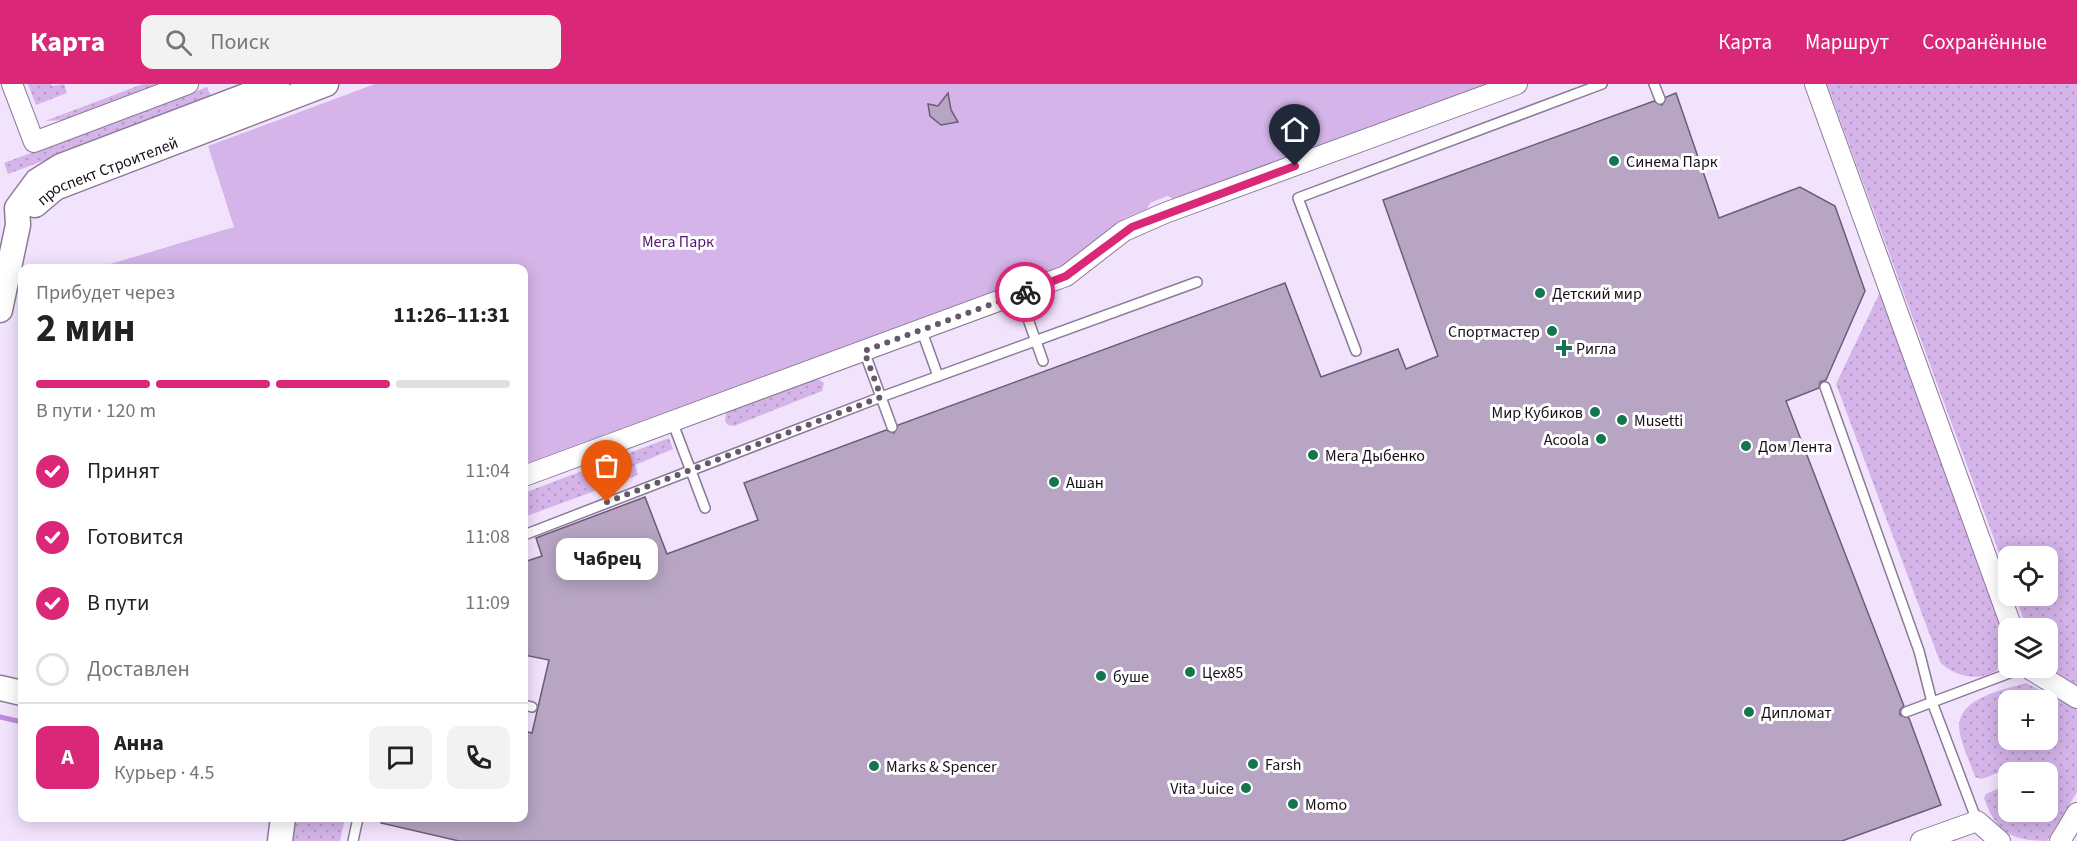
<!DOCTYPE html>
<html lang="ru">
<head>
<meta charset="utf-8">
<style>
  body { margin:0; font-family:"Source Sans 3",sans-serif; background:#f2f2f2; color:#222; height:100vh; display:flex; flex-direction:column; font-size:22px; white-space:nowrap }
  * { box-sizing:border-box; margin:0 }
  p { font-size:20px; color:#767676 }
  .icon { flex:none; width:33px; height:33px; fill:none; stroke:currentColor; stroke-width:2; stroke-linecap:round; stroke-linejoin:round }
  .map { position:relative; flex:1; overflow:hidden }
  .side { position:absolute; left:18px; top:180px; width:510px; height:558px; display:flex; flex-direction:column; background:#fff; border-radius:12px; box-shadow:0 3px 15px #0003 }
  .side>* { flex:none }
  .buttons { position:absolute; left:1998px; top:462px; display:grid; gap:12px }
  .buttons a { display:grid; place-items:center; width:60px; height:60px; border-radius:12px; background:#fff; box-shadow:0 3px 15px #0003; font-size:30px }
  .pin { position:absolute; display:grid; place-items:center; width:51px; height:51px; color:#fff; margin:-62px -26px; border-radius:50% 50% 50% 0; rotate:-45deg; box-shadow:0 0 6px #0007 }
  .pin .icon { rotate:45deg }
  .courier { position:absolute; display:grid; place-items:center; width:60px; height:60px; margin:-30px; border:4px solid #db2777; border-radius:50%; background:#fff; color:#222; box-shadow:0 2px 8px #0007 }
  .bubble { position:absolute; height:42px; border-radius:12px; background:#fff; box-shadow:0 3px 15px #0003; font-size:20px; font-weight:700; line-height:42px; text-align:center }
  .overview em { font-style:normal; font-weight:700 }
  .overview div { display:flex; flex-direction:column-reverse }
  .overview { display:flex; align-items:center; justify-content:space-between; height:102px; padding:0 18px }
  h1 { font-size:39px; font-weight:700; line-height:45px }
  .bar { display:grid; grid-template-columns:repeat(4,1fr); gap:9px 6px; align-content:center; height:72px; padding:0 18px }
  .bar i { height:8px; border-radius:4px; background:#e0e0e0 }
  .bar .current { background:#db2777 }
  .bar p { grid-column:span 4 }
  .line { display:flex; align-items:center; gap:15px; padding:0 18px; border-top:2px solid #e0e0e0 }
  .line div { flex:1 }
  .round { display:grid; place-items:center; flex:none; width:63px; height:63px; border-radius:12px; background:#f2f2f2 }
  ol { padding:0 18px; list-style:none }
  li { display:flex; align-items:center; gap:18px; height:66px }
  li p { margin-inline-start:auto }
  li .icon { padding:6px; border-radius:50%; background:#db2777; color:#fff; stroke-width:4 }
  li:last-child { color:#767676 }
  li i { width:33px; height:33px; border:3px solid #e0e0e0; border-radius:50% }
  header { display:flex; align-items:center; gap:36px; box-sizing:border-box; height:84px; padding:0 30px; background:#db2777; color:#fff }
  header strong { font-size:28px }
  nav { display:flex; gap:33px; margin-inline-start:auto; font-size:21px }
  .search { width:420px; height:54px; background:#f2f2f2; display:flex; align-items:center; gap:15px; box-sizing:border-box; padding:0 21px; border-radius:12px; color:#767676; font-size:22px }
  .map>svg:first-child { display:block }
  .grass { fill:url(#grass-dots); fill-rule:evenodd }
  .green { fill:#d4b4e9 }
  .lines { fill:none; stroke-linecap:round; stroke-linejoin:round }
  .stream { stroke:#bd8bdb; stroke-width:5 }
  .building { fill:#b7a5c3; stroke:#6d5c77; stroke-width:1.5 }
  .service-casing { stroke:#8c7a97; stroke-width:12 }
  .minor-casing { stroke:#8c7a97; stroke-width:22 }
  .tertiary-casing { stroke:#8c7a97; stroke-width:27 }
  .service { stroke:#fff; stroke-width:9 }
  .minor { stroke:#fff; stroke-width:20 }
  .tertiary { stroke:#fff; stroke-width:24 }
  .done { stroke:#635969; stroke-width:6; stroke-dasharray:0 10.8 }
  .route { stroke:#db2777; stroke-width:8 }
  .poi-dot { fill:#13764e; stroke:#fff; stroke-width:2 }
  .labels { text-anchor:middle; stroke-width:6; stroke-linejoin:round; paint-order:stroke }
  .poi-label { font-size:16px; fill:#160f1a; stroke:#fff; text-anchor:start }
  .street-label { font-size:16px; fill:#160f1a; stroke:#fff }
  .park-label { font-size:16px; fill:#541272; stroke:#fff }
</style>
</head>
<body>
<header>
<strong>Карта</strong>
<div class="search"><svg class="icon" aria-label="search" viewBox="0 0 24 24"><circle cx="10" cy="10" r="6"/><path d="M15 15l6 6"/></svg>Поиск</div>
<nav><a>Карта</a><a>Маршрут</a><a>Сохранённые</a></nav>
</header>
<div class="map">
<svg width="2077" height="757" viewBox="0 0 2077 757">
  <defs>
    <pattern id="grass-dots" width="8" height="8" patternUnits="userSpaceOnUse" patternTransform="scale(1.5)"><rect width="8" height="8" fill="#d4b4e9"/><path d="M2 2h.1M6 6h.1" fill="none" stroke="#b59ac7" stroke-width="1.8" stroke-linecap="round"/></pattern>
  </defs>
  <rect width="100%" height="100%" fill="#f2e3fd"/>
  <g class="grass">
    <path d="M28 0H51L52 2 64 0 67 9 36 21Z"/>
    <path d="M143 0H163L67 36 45 37Z"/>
    <path d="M1827 0H2077V601L2048 583V544H2027L2015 512H2048V472H2008V493Z"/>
    <path d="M207 3 212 14 8 90 4 79Z"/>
    <path d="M1881 206 2008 551C2008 557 2010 564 2008 570 1998 601 1958 597 1940 578L1836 300Z"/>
    <path d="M818 295 824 299 822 307 734 342 728 341 725 337 726 327Z"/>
    <path d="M669 354 673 365 635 381 638 391 524 433V409Z"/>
    <path d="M2026 599 2077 625V708L2047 757C2011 757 1996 748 1984 714L1986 710 2008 700V728H2048V688H2023L2020 680 1982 695 1975 693C1970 678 1960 658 1959 643 1959 613 2004 606 2026 599ZM2008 616H2048V656H2008Z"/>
    <path d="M291 734H345L340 757H290Z"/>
  </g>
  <path class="green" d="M375 0H1488L1174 115 1167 112 1150 119 1147 125 1125 134 1061 183 524 380V184H97L234 143 208 62Z"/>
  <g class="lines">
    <path class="stream" d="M0 633 22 638"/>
  </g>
  <g class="building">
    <path d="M948 9 951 26 958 38 941 41 930 32 928 20 938 22Z"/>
    <path d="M1676 9 1719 134 1800 103 1835 122 1865 207 1826 296 1820 298 1819 304 1786 317 1904 622 1900 626V631L1909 634 1941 721 1842 757H459L381 739 382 734H524V647L532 649 549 576 524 571V478L542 472 536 454 645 413 667 470 758 436 744 399 886 346 894 349 898 341 1285 199 1321 293 1398 265 1406 285 1438 272 1383 116 1654 17 1662 21 1666 13Z"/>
  </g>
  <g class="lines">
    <g class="service-casing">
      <g id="service">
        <path d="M1654 0 1660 15"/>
        <path d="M1019 210 1043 277"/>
        <path d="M921 245 938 292"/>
        <path d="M864 267 892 343"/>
        <path d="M1356 267 1298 114 1602 0"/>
        <path d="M1825 303 1919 567 1932 618 1977 737"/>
        <path d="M672 337 705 424"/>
        <path d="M524 451 881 313 1197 198"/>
        <path d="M524 621 532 623"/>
        <path d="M1906 628 2023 584"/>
        <path d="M353 757 358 734"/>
      </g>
    </g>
    <g class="minor-casing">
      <g id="minor">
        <path d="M12 0 34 58 188 0"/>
        <path d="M1815 0 2012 544"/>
        <path d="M524 392 1066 192 1124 147 1165 129 1517 0"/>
        <path d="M2028 584 2077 614"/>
        <path d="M1921 757 1977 737 2000 757"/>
        <path d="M2060 757 2077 729"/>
      </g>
    </g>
    <g class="tertiary-casing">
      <g id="tertiary">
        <path id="s1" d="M35 121 55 104 326 0"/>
        <path d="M0 226 18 141 17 124 37 97 61 82 277 0"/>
        <path d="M0 604 22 609"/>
        <path d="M280 757 283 734"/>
      </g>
    </g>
    <use href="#service" class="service"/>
    <use href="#minor" class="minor"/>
    <use href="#tertiary" class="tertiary"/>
  </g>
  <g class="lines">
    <path class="done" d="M607 418 881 313 864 267 1025 208"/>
    <path class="route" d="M1025 208 1066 192 1132 143 1295 82"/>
  </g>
  <g class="poi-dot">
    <circle cx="1614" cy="77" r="6"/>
    <circle cx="1540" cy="209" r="6"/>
    <circle cx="1552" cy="247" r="6"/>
    <path d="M1561 255h6v6h6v6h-6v6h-6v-6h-6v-6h6z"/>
    <circle cx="1595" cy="328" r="6"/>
    <circle cx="1622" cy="336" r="6"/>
    <circle cx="1601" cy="355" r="6"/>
    <circle cx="1746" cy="362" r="6"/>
    <circle cx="1313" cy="371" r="6"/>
    <circle cx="1054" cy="398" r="6"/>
    <circle cx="1190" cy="588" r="6"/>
    <circle cx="1101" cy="592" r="6"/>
    <circle cx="1749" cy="628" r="6"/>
    <circle cx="1253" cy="680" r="6"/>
    <circle cx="874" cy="682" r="6"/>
    <circle cx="1246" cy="704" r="6"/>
    <circle cx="1293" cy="720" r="6"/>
  </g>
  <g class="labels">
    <g class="poi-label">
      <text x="1626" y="83">Синема Парк</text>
      <text x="1552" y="215">Детский мир</text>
      <text x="1540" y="253" text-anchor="end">Спортмастер</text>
      <text x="1576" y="270">Ригла</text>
      <text x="1583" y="334" text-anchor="end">Мир Кубиков</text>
      <text x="1634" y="342">Musetti</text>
      <text x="1589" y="361" text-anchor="end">Acoola</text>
      <text x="1758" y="368">Дом Лента</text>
      <text x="1325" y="377">Мега Дыбенко</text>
      <text x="1066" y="404">Ашан</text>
      <text x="1202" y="594">Цех85</text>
      <text x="1113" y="598">буше</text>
      <text x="1761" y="634">Дипломат</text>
      <text x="1265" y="686">Farsh</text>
      <text x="886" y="688">Marks &amp; Spencer</text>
      <text x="1234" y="710" text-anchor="end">Vita Juice</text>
      <text x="1305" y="726">Momo</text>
    </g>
    <g class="street-label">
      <text dy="6" stroke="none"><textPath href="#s1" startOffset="81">проспект Строителей</textPath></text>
    </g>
    <g class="park-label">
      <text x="678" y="163">Мега Парк</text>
    </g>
  </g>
</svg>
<div class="buttons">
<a><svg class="icon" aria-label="locate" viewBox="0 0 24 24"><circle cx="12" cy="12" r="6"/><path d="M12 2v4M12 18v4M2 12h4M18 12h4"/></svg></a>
<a><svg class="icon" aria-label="layers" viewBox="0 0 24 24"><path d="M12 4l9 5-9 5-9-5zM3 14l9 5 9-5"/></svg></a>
<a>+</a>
<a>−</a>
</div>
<div class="pin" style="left:607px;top:418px;background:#ea580c"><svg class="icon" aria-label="bag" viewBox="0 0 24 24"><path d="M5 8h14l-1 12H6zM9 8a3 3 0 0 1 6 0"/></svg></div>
<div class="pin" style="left:1295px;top:82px;background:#1f2937"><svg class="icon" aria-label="home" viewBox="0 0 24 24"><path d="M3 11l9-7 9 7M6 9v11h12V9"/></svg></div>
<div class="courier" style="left:1025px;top:208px"><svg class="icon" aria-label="bike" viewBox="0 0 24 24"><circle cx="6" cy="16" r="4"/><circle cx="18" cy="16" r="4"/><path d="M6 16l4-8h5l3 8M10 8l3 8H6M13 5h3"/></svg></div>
<div class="bubble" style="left:556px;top:454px;width:102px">Чабрец</div>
<section class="side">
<div class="overview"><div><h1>2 мин</h1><p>Прибудет через</p></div><em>11:26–11:31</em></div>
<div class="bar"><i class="current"></i><i class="current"></i><i class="current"></i><i></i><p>В пути · 120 m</p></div>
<ol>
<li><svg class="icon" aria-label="check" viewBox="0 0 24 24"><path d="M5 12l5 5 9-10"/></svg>Принят<p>11:04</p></li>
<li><svg class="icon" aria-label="check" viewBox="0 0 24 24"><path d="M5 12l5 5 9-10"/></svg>Готовится<p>11:08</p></li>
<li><svg class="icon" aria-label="check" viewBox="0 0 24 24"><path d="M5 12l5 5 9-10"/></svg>В пути<p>11:09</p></li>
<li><i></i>Доставлен</li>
</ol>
<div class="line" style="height:108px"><b class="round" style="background:#db2777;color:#fff">А</b><div><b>Анна</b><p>Курьер · 4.5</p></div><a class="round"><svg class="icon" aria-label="chat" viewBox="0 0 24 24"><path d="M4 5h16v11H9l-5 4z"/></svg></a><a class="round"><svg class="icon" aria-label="phone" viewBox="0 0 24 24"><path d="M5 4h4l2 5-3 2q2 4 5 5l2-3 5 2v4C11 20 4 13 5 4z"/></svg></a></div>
</section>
</div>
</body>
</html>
